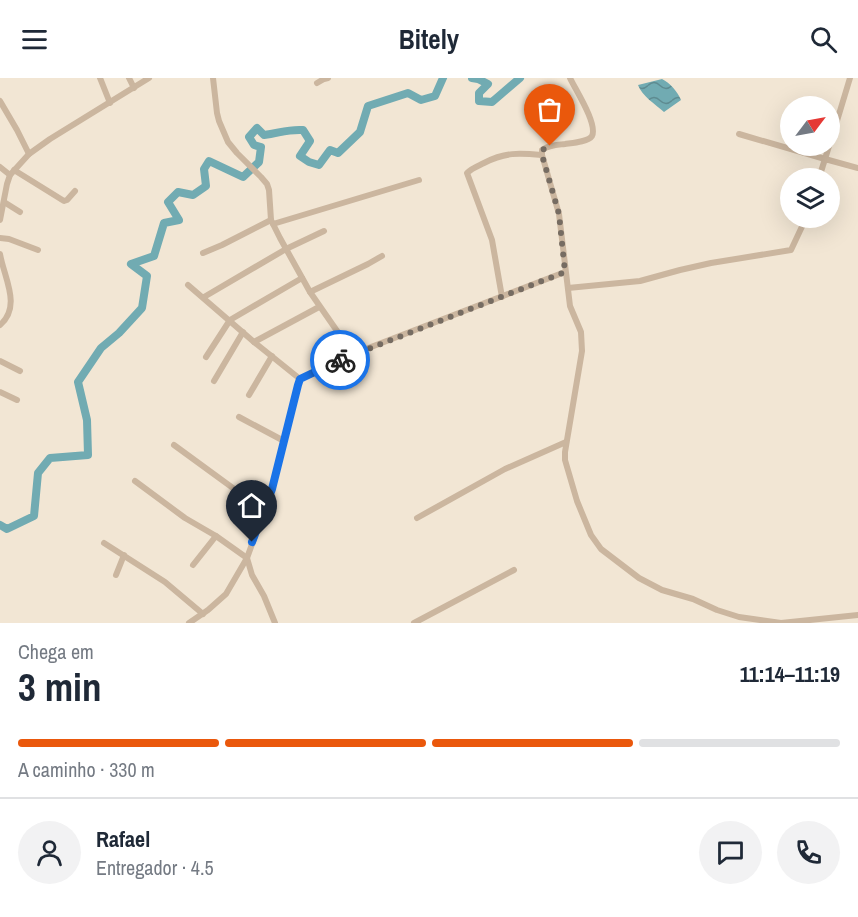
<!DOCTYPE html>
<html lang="pt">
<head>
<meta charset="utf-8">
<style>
  body { margin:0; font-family:"Archivo Narrow",sans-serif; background:#f2f2f3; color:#1f2937; height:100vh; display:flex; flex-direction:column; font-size:22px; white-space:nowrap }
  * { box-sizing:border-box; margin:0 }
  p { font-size:20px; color:#747a83 }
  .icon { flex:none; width:33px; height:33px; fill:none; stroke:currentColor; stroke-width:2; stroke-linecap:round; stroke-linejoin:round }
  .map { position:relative; height:545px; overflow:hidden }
  .panel { display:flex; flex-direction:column; background:#fff; flex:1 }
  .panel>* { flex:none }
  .needle { width:39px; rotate:58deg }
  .controls { position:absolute; left:780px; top:18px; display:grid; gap:12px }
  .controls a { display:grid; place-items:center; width:60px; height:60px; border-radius:50%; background:#fff; box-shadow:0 6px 24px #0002; font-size:30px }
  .pin { position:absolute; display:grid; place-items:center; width:51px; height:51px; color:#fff; margin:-62px -26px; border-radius:50% 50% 50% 0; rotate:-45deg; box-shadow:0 0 6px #0007 }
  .pin .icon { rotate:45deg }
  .courier { position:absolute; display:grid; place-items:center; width:60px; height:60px; margin:-30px; border:4px solid #1a73e8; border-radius:50%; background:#fff; color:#222; box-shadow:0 2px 8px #0007 }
  .headline em { font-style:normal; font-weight:700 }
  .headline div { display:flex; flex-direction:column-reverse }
  .headline { display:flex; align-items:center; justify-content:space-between; height:102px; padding:0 18px }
  h1 { font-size:39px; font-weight:700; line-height:45px }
  .bar { display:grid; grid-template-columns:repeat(4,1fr); gap:9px 6px; align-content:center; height:72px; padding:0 18px }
  .bar i { height:8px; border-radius:4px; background:#e0e1e3 }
  .bar .selected { background:#ea580c }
  .bar p { grid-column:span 4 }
  .line { display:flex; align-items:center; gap:15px; padding:0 18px; border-top:2px solid #e0e1e3 }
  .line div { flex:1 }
  .round { display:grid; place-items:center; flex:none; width:63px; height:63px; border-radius:32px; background:#f2f2f3 }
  header { display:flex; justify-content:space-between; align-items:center; height:78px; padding:0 18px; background:#fff; font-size:27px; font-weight:700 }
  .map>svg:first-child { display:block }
  .water { fill:url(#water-waves) }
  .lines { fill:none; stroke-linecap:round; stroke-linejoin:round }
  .river { stroke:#71abb2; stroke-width:8 }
  .minor { stroke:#cbb69f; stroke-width:6 }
  .done { stroke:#766c62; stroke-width:6; stroke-dasharray:0 10.8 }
  .route { stroke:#1a73e8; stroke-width:8 }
</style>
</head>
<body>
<header><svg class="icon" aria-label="menu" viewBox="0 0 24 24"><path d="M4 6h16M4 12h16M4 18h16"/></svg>Bitely<svg class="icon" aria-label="search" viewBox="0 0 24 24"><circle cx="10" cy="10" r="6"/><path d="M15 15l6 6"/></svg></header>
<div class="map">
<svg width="858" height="545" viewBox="0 0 858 545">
  <defs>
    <pattern id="water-waves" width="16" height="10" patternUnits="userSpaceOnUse" patternTransform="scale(1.5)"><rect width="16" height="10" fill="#71abb2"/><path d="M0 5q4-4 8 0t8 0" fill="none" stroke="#5e8b91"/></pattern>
  </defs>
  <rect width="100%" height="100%" fill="#f2e6d4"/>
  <path class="water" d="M662 1C670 5 678 14 681 22L664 34C655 26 642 18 638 7Z"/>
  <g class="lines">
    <g class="river">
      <path d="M472 0 478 1 488 6 479 15V23L492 24 520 0"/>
      <path d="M0 447 7 451 34 438 38 395 50 380 88 377 87 342 78 304 101 270 119 255 142 230 147 198 131 186 154 178 164 145 179 142 168 124 178 114 193 117 206 108 204 91 209 83 243 99 259 84 261 69 254 67 249 59 257 50 264 57C280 55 287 51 303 52L310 63 300 78 309 84 319 87 330 72 338 75 360 54 368 28 408 15 421 22 435 18 443 0"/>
    </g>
    <g class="minor">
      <path d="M100 0 110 25"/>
      <path d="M129 0 134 10"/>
      <path d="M213 0 217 35 219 43 228 64 237 75 261 99 267 106 269 112 271 142 280 160 310 214 353 276"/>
      <path d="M317 5 324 1 328 0"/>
      <path d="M0 23 17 52 29 76"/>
      <path d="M739 56 825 81 829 68"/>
      <path d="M830 66 850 0"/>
      <path d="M542 77 559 136 570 228 581 254 582 273 565 374V382L577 423 591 457 601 471 639 500 662 512 693 521 717 532 739 539 781 545 858 537"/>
      <path d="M542 77V72C549 67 556 67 565 66 572 65 588 64 592 58 598 46 575 11 570 0"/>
      <path d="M0 89 10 97"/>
      <path d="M14 92 64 123 67 122 75 113"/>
      <path d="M819 100 825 81 858 90"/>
      <path d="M4 124 20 134"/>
      <path d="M0 142 7 106 10 97 29 76 50 61 149 0"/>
      <path d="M273 146 419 102"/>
      <path d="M0 160 9 161 38 172"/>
      <path d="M203 175 222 167 271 142"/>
      <path d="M0 176C4 200 22 228 0 247"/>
      <path d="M188 207 254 264 300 301"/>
      <path d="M568 210 640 203 680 192 711 185 791 172 806 140"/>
      <path d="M310 214 368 186 382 178"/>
      <path d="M204 219 286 171 324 153"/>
      <path d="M502 219 492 162 467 95C472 90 478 88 484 85 505 74 519 75 542 77"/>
      <path d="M254 264 319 229"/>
      <path d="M206 279 230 242 302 200"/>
      <path d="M0 283 20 293"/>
      <path d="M214 303 243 254"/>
      <path d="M0 314 17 322"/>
      <path d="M249 317 272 278"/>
      <path d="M239 339 284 363"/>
      <path d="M174 367 263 432"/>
      <path d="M135 403 185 440 216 458 247 480 252 497 264 518 275 545"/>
      <path d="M417 440 505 391 566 364"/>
      <path d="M104 465 165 504 203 536"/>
      <path d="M193 487 216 458"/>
      <path d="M116 497 124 477"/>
      <path d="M189 545 208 532 226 516 247 480 272 411 298 307 300 301 353 276 565 194"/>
      <path d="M414 545 514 492"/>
    </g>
  </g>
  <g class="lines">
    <path class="done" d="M340 282 565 194 559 136 542 77 544 70 550 68"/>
    <path class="route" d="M252 464 272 411 298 307 300 301 340 282"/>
  </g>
</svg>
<div class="controls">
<a><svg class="needle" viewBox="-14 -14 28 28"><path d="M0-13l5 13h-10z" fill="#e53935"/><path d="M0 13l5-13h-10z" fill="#747a83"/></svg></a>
<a><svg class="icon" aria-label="layers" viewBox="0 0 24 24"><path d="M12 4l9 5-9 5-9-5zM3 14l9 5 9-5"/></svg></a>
</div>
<div class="pin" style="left:550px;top:68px;background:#ea580c"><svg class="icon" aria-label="bag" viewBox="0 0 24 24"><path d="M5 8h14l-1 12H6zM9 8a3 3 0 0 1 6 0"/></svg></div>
<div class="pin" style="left:252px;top:464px;background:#1f2937"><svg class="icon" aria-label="home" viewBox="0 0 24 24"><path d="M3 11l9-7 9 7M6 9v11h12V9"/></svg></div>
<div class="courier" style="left:340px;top:282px"><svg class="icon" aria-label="bike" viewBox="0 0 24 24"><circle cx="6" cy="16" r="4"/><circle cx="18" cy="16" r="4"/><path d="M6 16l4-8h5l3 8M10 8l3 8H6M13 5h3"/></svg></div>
</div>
<section class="panel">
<div class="headline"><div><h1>3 min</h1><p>Chega em</p></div><em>11:14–11:19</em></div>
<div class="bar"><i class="selected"></i><i class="selected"></i><i class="selected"></i><i></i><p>A caminho · 330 m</p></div>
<div class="line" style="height:108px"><a class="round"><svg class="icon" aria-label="person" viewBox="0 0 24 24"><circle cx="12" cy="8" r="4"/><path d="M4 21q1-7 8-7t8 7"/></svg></a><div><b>Rafael</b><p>Entregador · 4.5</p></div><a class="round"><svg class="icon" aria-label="chat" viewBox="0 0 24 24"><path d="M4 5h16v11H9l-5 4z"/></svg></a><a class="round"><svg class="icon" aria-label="phone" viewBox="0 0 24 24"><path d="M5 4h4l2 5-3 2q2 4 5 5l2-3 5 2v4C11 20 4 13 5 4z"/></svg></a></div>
</section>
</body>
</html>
